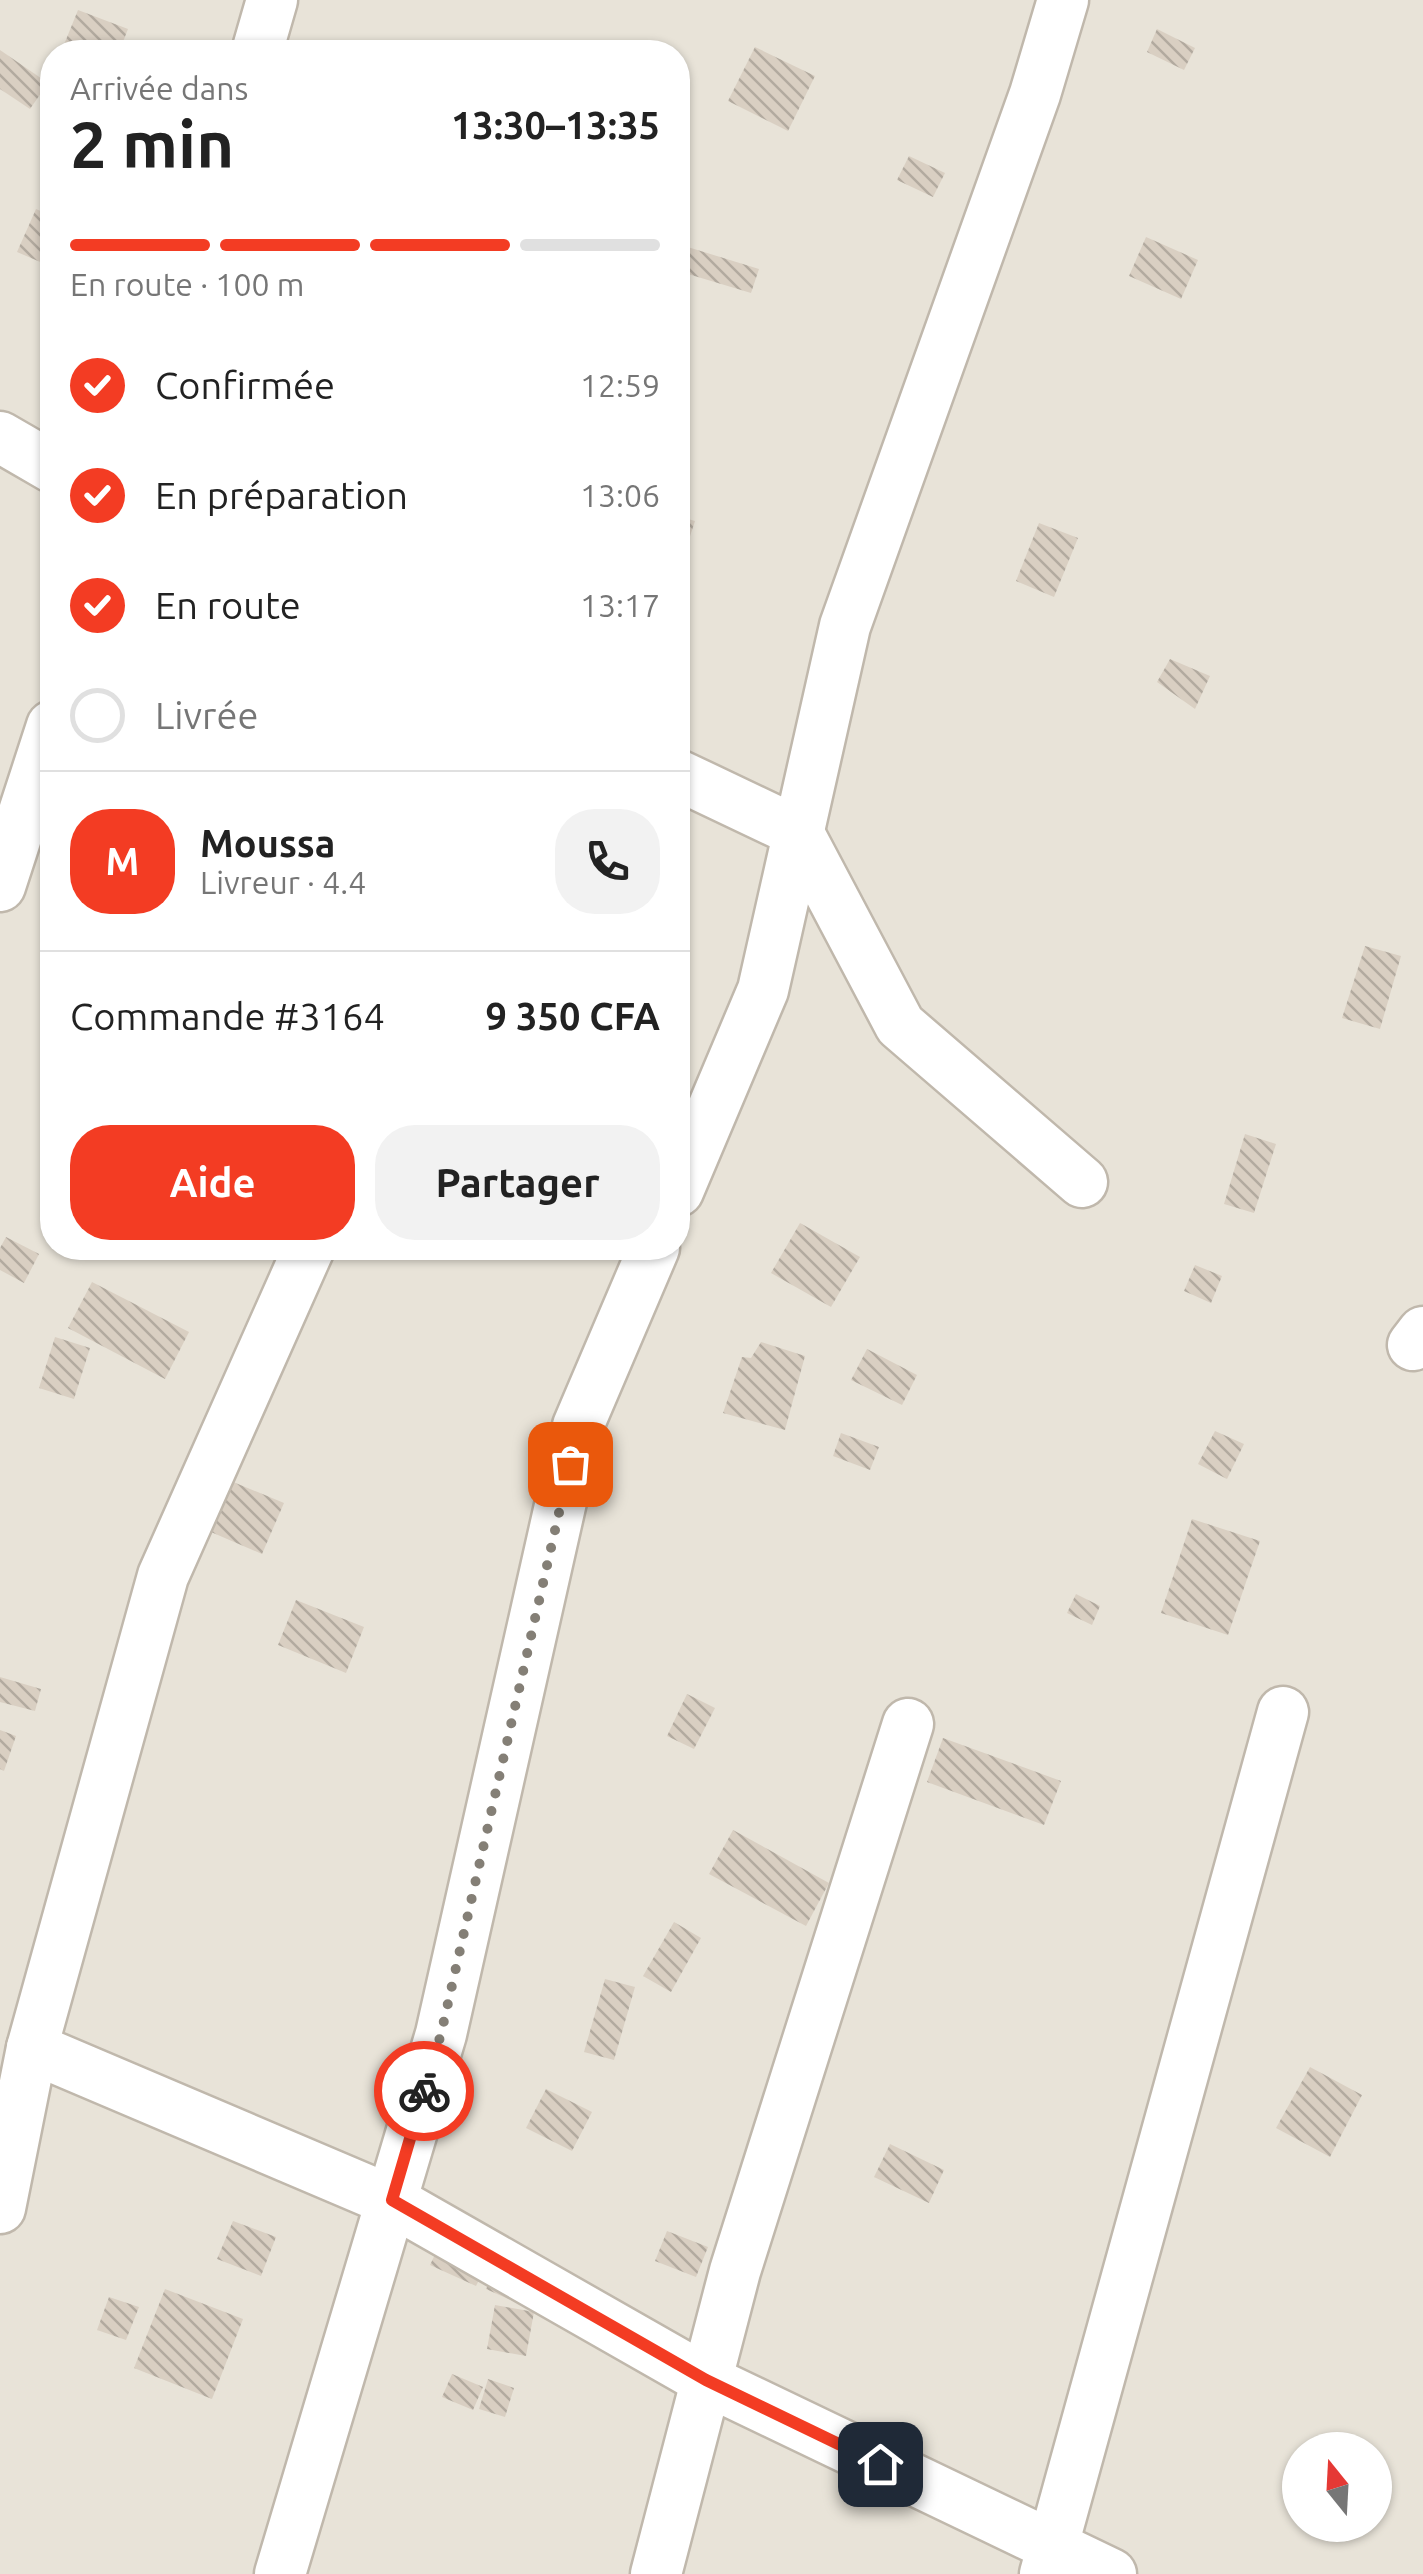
<!DOCTYPE html>
<html lang="fr">
<head>
<meta charset="utf-8">
<style>
  body { margin:0; font-family:Ubuntu,sans-serif; background:#f2f2f2; color:#222; height:100vh; display:flex; flex-direction:column; font-size:38px; white-space:nowrap }
  * { box-sizing:border-box; margin:0 }
  p { font-size:32px; color:#767676 }
  .icon { flex:none; width:55px; height:55px; fill:none; stroke:currentColor; stroke-width:2; stroke-linecap:round; stroke-linejoin:round }
  .map { position:relative; flex:1; overflow:hidden }
  .details { position:absolute; left:40px; top:40px; width:650px; height:1220px; display:flex; flex-direction:column; background:#fff; border-radius:40px; box-shadow:0 2px 8px #0004 }
  .details>* { flex:none }
  .needle { width:65px; rotate:342deg }
  .tools { position:absolute; left:1282px; top:2432px; display:grid; gap:20px }
  .tools a { display:grid; place-items:center; width:110px; height:110px; border-radius:50%; background:#fff; box-shadow:0 2px 8px #0004; font-size:50px }
  .pin { position:absolute; display:grid; place-items:center; width:85px; height:85px; color:#fff; margin:-42px; border-radius:20px; box-shadow:0 5px 15px #0006 }
  .courier { position:absolute; display:grid; place-items:center; width:100px; height:100px; margin:-50px; border:8px solid #f33c23; border-radius:50%; background:#fff; color:#222; box-shadow:0 2px 12px #0007 }
  .overview em { font-style:normal; font-weight:700 }
  .overview div { display:flex; flex-direction:column-reverse }
  .overview { display:flex; align-items:center; justify-content:space-between; height:170px; padding:0 30px }
  h1 { font-size:65px; font-weight:700; line-height:75px }
  .bar { display:grid; grid-template-columns:repeat(4,1fr); gap:15px 10px; align-content:center; height:120px; padding:0 30px }
  .bar i { height:12px; border-radius:8px; background:#e0e0e0 }
  .bar .selected { background:#f33c23 }
  .bar p { grid-column:span 4 }
  .line { display:flex; align-items:center; gap:25px; padding:0 30px; border-top:2px solid #e0e0e0 }
  .line div { flex:1 }
  .round { display:grid; place-items:center; flex:none; width:105px; height:105px; border-radius:40px; background:#f2f2f2 }
  ol { padding:0 30px; list-style:none }
  li { display:flex; align-items:center; gap:30px; height:110px }
  li p { margin-inline-start:auto }
  li .icon { padding:10px; border-radius:50%; background:#f33c23; color:#fff; stroke-width:4 }
  li:last-child { color:#767676 }
  li i { width:55px; height:55px; border:5px solid #e0e0e0; border-radius:50% }
  .primary-button { display:flex; gap:20px; margin-top:auto; padding:20px 30px }
  .primary-button a { flex:1; height:115px; border-radius:40px; background:#f33c23; color:#fff; font-size:40px; font-weight:700; line-height:115px; text-align:center }
  .primary-button a+a { background:#f2f2f2; color:#222 }
  .map>svg:first-child { display:block }
  .residential { fill:#e8e3d8; fill-rule:evenodd }
  .building { fill:url(#building-back-hatch) }
  .lines { fill:none; stroke-linecap:round; stroke-linejoin:round }
  .street-casing { stroke:#c0b8ac; stroke-width:55 }
  .street { stroke:#fff; stroke-width:50 }
  .done { stroke:#847f76; stroke-width:10; stroke-dasharray:0 18 }
  .route { stroke:#f33c23; stroke-width:12 }
</style>
</head>
<body>
<div class="map">
<svg width="1423" height="2574" viewBox="0 0 1423 2574">
  <defs>
    <pattern id="building-back-hatch" width="6" height="6" patternUnits="userSpaceOnUse" patternTransform="scale(2.5)"><rect width="6" height="6" fill="#d9cfc2"/><path d="M-1 5l2 2M0 0l6 6M5-1l2 2" fill="none" stroke="#b2aa9f"/></pattern>
  </defs>
  <rect width="100%" height="100%" fill="#f4f1ea"/>
  <path class="residential" d="M0 0H1423V2574H0ZM52 52H678V1248H52ZM1300 2450H1375V2525H1300Z"/>
  <g class="building">
    <path d="M78 10 128 29 119 52H61Z"/>
    <path d="M1157 29 1195 48 1184 70 1147 52Z"/>
    <path d="M755 47 815 76 788 131 728 101Z"/>
    <path d="M0 50 48 83 30 109 0 89Z"/>
    <path d="M909 156 945 173 933 197 897 180Z"/>
    <path d="M36 209 52 216V267L17 252Z"/>
    <path d="M1146 237 1198 260 1181 299 1129 276Z"/>
    <path d="M678 244 759 269 751 293 678 271Z"/>
    <path d="M678 516 695 521 678 573Z"/>
    <path d="M1039 523 1078 538 1054 597 1016 581Z"/>
    <path d="M1170 659 1210 676 1195 709 1157 682Z"/>
    <path d="M1365 946 1401 956 1380 1029 1342 1018Z"/>
    <path d="M1245 1134 1276 1144 1254 1213 1224 1204Z"/>
    <path d="M800 1223 860 1257 831 1307 771 1273Z"/>
    <path d="M6 1237 39 1254 24 1283 0 1270V1248Z"/>
    <path d="M1195 1265 1222 1276 1211 1303 1184 1291Z"/>
    <path d="M92 1282 189 1332 165 1379 68 1328Z"/>
    <path d="M55 1337 90 1348 74 1399 39 1388Z"/>
    <path d="M761 1342 805 1356 785 1430 723 1413 742 1357 751 1358Z"/>
    <path d="M867 1349 917 1375 902 1405 851 1380Z"/>
    <path d="M1215 1431 1244 1444 1227 1479 1198 1464Z"/>
    <path d="M841 1433 879 1447 870 1470 833 1456Z"/>
    <path d="M226 1479 284 1503 262 1554 204 1529Z"/>
    <path d="M1192 1519 1260 1541 1228 1635 1161 1613Z"/>
    <path d="M1076 1594 1100 1606 1092 1625 1067 1613Z"/>
    <path d="M296 1600 364 1627 346 1673 278 1645Z"/>
    <path d="M0 1677 41 1689 35 1711 0 1702Z"/>
    <path d="M687 1694 715 1708 694 1749 667 1736Z"/>
    <path d="M0 1730 16 1736 4 1771 0 1769Z"/>
    <path d="M943 1738 1061 1781 1044 1825 927 1782Z"/>
    <path d="M733 1830 829 1883 806 1926 709 1874Z"/>
    <path d="M674 1922 701 1938 671 1992 643 1976Z"/>
    <path d="M605 1979 635 1987 614 2060 584 2052Z"/>
    <path d="M1310 2067 1362 2095 1330 2157 1276 2128Z"/>
    <path d="M546 2089 592 2112 572 2151 526 2128Z"/>
    <path d="M890 2144 944 2170 929 2203 874 2177Z"/>
    <path d="M233 2221 276 2237 261 2276 217 2259Z"/>
    <path d="M667 2231 708 2247 696 2277 655 2261Z"/>
    <path d="M442 2240 488 2262 476 2286 430 2265Z"/>
    <path d="M496 2269 524 2283 515 2302 486 2289Z"/>
    <path d="M165 2289 243 2319 212 2399 134 2368Z"/>
    <path d="M109 2297 139 2307 126 2340 97 2330Z"/>
    <path d="M495 2305 534 2312 526 2356 487 2349Z"/>
    <path d="M452 2374 483 2387 473 2410 442 2397Z"/>
    <path d="M488 2379 514 2388 505 2417 479 2409Z"/>
  </g>
  <g class="lines">
    <g class="street-casing">
      <g id="street">
        <path d="M257 52 272 0"/>
        <path d="M0 437 52 467"/>
        <path d="M678 775 798 832 900 1025 1082 1182"/>
        <path d="M0 886 52 726"/>
        <path d="M678 1191 763 990 845 626 1035 94 1063 0"/>
        <path d="M1413 1345 1423 1332"/>
        <path d="M32 2048 392 2201 706 2380 1111 2574"/>
        <path d="M0 2208 32 2048 163 1576 309 1248"/>
        <path d="M280 2574 441 2034 578 1426 654 1248"/>
        <path d="M656 2574 735 2271 908 1724"/>
        <path d="M1045 2574 1283 1712"/>
      </g>
    </g>
    <use href="#street" class="street"/>
  </g>
  <g class="lines">
    <path class="done" d="M424 2091 441 2034 570 1464"/>
    <path class="route" d="M424 2091 392 2200 706 2380 880 2464"/>
  </g>
</svg>
<div class="tools">
<a><svg class="needle" viewBox="-14 -14 28 28"><path d="M0-13l5 13h-10z" fill="#e53935"/><path d="M0 13l5-13h-10z" fill="#767676"/></svg></a>
</div>
<div class="pin" style="left:570px;top:1464px;background:#ea580c"><svg class="icon" aria-label="bag" viewBox="0 0 24 24"><path d="M5 8h14l-1 12H6zM9 8a3 3 0 0 1 6 0"/></svg></div>
<div class="pin" style="left:880px;top:2464px;background:#1f2937"><svg class="icon" aria-label="home" viewBox="0 0 24 24"><path d="M3 11l9-7 9 7M6 9v11h12V9"/></svg></div>
<div class="courier" style="left:424px;top:2091px"><svg class="icon" aria-label="bike" viewBox="0 0 24 24"><circle cx="6" cy="16" r="4"/><circle cx="18" cy="16" r="4"/><path d="M6 16l4-8h5l3 8M10 8l3 8H6M13 5h3"/></svg></div>
<section class="details">
<div class="overview"><div><h1>2 min</h1><p>Arrivée dans</p></div><em>13:30–13:35</em></div>
<div class="bar"><i class="selected"></i><i class="selected"></i><i class="selected"></i><i></i><p>En route · 100 m</p></div>
<ol>
<li><svg class="icon" aria-label="check" viewBox="0 0 24 24"><path d="M5 12l5 5 9-10"/></svg>Confirmée<p>12:59</p></li>
<li><svg class="icon" aria-label="check" viewBox="0 0 24 24"><path d="M5 12l5 5 9-10"/></svg>En préparation<p>13:06</p></li>
<li><svg class="icon" aria-label="check" viewBox="0 0 24 24"><path d="M5 12l5 5 9-10"/></svg>En route<p>13:17</p></li>
<li><i></i>Livrée</li>
</ol>
<div class="line" style="height:180px"><b class="round" style="background:#f33c23;color:#fff">M</b><div><b>Moussa</b><p>Livreur · 4.4</p></div><a class="round"><svg class="icon" aria-label="phone" viewBox="0 0 24 24"><path d="M5 4h4l2 5-3 2q2 4 5 5l2-3 5 2v4C11 20 4 13 5 4z"/></svg></a></div>
<div class="line" style="height:130px"><div>Commande #3164</div><b>9 350 CFA</b></div>
<div class="primary-button"><a>Aide</a><a>Partager</a></div>
</section>
</div>
</body>
</html>
